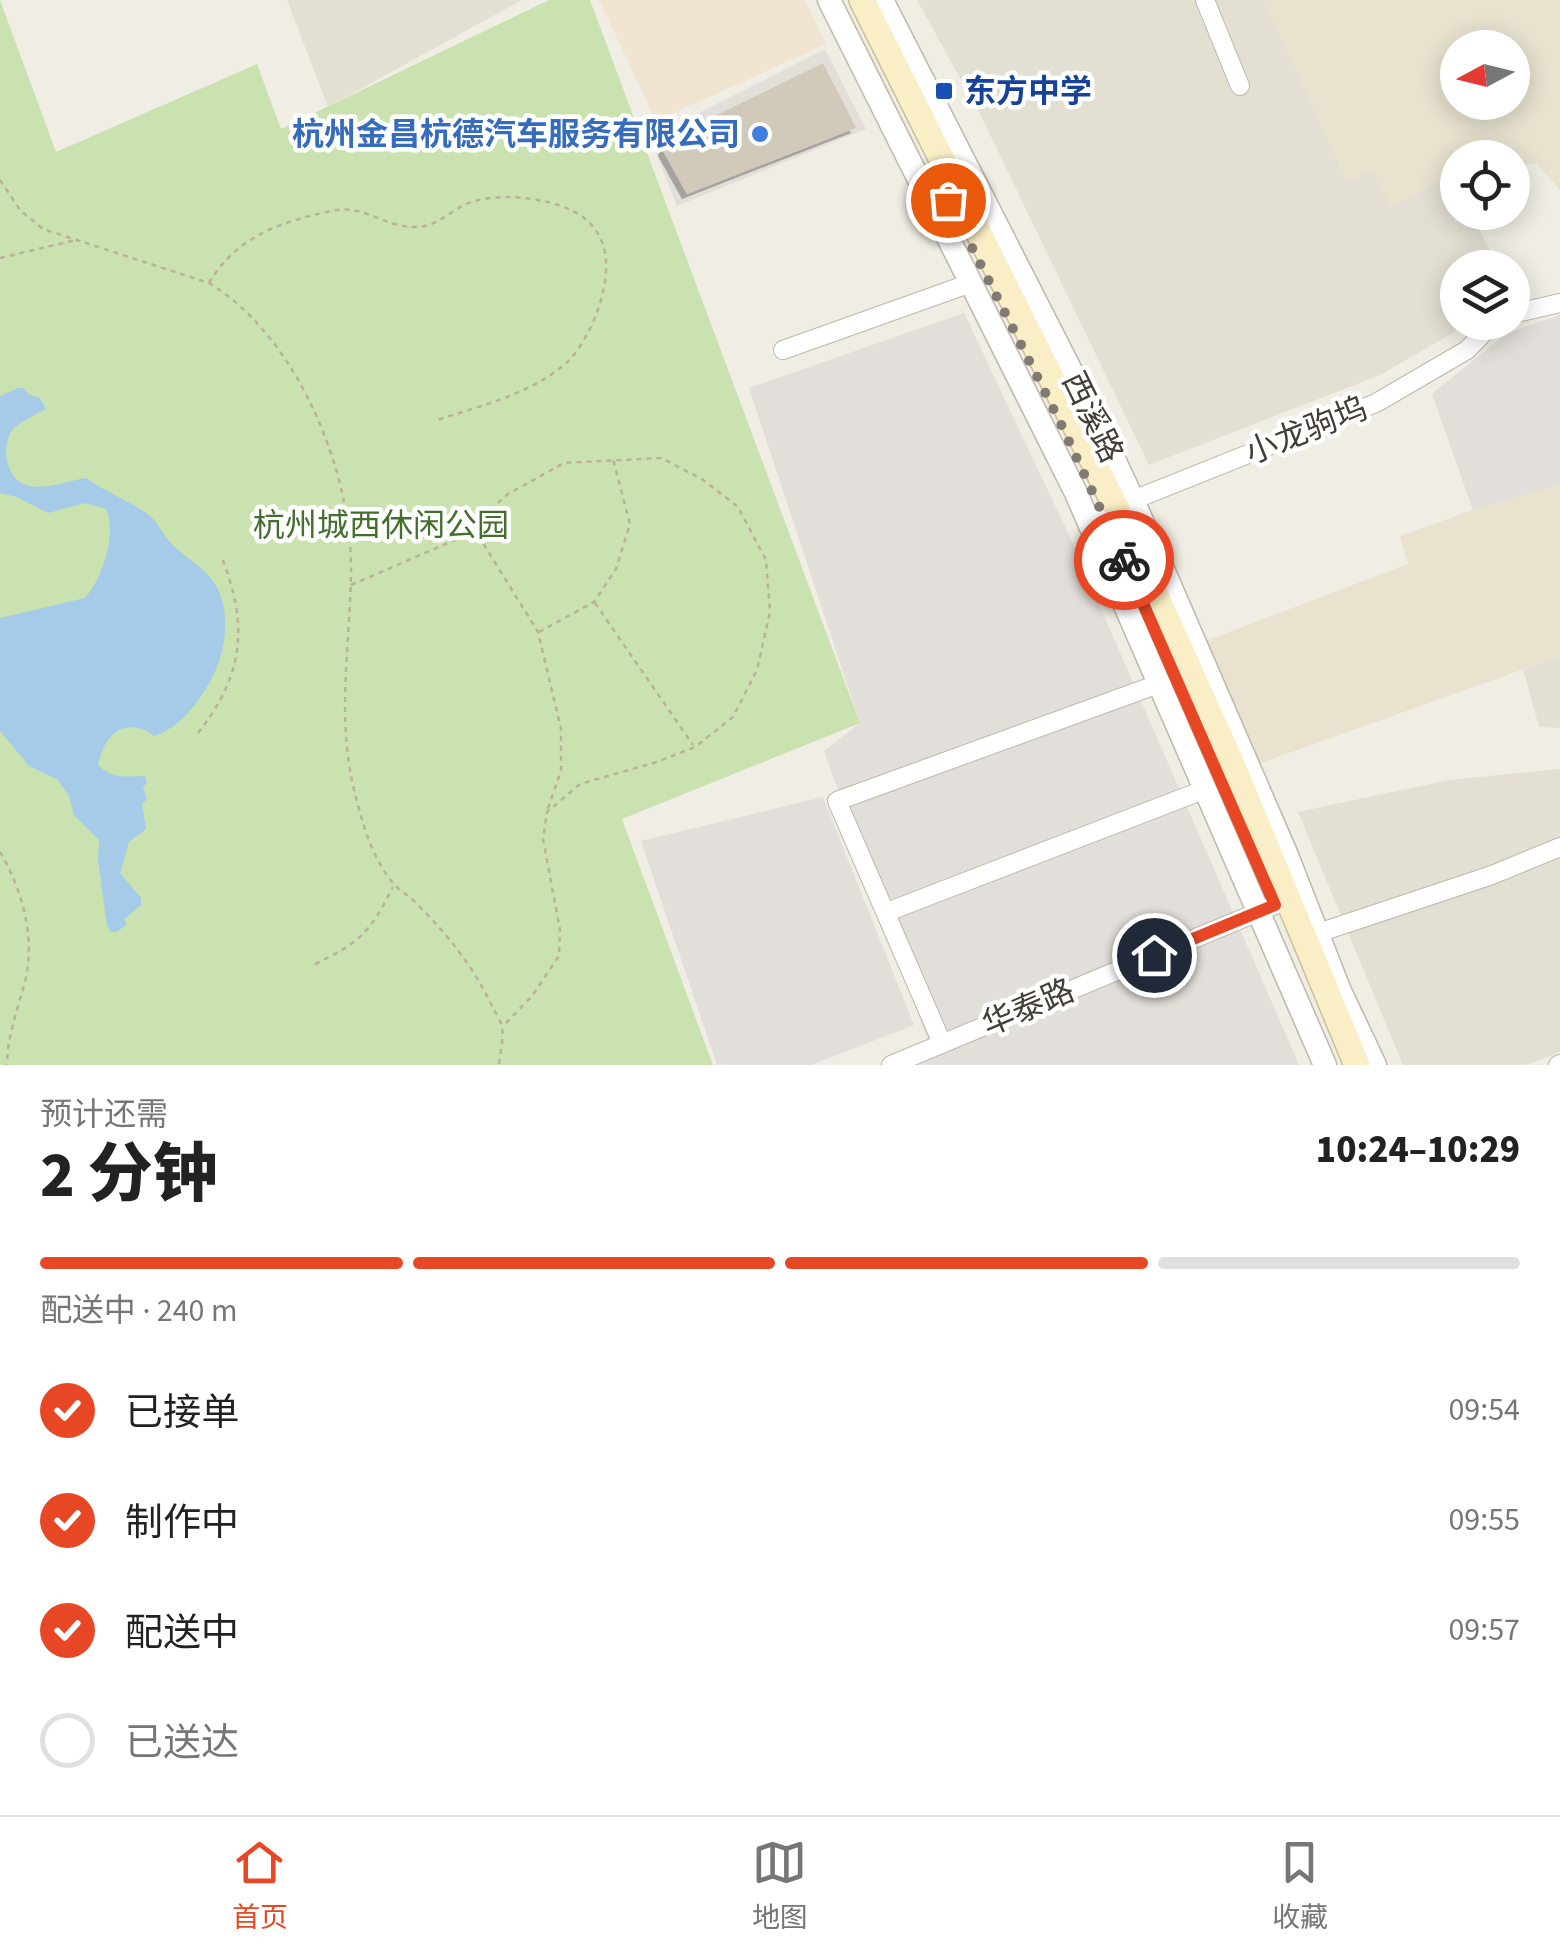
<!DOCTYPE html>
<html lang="zh">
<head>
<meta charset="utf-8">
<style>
  body { margin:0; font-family:"Source Sans 3","Noto Sans SC",sans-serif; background:#f2f2f2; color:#222; height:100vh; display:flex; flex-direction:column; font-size:38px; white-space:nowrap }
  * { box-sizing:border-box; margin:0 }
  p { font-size:32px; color:#767676 }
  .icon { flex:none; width:55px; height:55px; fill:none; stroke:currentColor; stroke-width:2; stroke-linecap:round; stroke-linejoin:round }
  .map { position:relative; height:1065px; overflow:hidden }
  .drawer { display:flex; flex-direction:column; background:#fff; flex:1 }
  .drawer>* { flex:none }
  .needle { width:65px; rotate:263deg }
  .tools { position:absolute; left:1440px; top:30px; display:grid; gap:20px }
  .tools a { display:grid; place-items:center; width:90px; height:90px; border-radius:50%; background:#fff; box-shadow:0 5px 25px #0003; font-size:50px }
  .pin { position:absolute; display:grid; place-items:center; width:85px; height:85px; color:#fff; margin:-42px; border:5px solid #fff; border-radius:50%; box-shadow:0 2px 10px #0007 }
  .courier { position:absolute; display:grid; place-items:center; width:100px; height:100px; margin:-50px; border:8px solid #e74725; border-radius:50%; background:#fff; color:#222; box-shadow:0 2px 12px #0007 }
  .summary em { font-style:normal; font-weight:800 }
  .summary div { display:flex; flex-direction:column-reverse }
  .summary { display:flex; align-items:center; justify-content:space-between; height:170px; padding:0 40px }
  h1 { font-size:65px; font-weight:800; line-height:75px }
  .bar { display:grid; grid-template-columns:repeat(4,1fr); gap:15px 10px; align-content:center; height:120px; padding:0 40px }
  .bar i { height:12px; border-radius:8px; background:#e0e0e0 }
  .bar .selected { background:#e74725 }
  .bar p { grid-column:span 4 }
  ol { padding:0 40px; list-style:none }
  li { display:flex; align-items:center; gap:30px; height:110px }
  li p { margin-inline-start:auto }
  li .icon { padding:10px; border-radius:50%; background:#e74725; color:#fff; stroke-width:4 }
  li:last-child { color:#767676 }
  li i { width:55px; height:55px; border:5px solid #e0e0e0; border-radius:50% }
  .tab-bar { display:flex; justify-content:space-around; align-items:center; height:140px; border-top:2px solid #e0e0e0; background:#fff; font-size:28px; color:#767676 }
  .tab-bar a { display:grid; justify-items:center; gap:5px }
  .tab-bar .selected { color:#e74725 }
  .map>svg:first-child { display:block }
  .residential { fill:#e4dfd3 }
  .commercial { fill:#f1e4d0 }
  .industrial { fill:#e2ded9 }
  .education { fill:#e8e2cf; fill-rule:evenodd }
  .green { fill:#cae2b0 }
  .water { fill:#a5cbe9 }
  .building { fill:#d1c9ba; filter:url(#shadow) }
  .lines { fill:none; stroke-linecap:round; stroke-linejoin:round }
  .minor-casing { stroke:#beb7ab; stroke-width:20 }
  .tertiary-casing { stroke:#beb7ab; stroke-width:25 }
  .secondary-casing { stroke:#ccc097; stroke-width:28 }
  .path { stroke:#bbb09a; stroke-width:2.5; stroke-dasharray:5 5; stroke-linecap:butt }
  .minor { stroke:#fff; stroke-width:18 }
  .tertiary { stroke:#fff; stroke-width:22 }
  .secondary { stroke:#f9eec5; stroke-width:25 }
  .done { stroke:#7f7b72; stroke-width:10; stroke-dasharray:0 18 }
  .route { stroke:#e74725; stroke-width:12 }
  .transit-dot { fill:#1a4fb4; stroke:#fff; stroke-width:4 }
  .shop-dot { fill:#3f7fe0; stroke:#fff; stroke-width:4 }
  .labels { text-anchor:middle; stroke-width:9; stroke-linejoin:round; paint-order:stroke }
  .transit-label { font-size:32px; font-weight:bold; fill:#164399; stroke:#fff; text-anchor:start }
  .shop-label { font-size:32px; font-weight:bold; fill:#366cbe; stroke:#fff; text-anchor:end }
  .street-label { font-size:32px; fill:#423d35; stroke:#fff }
  .park-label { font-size:32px; fill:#446e2e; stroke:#fff }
</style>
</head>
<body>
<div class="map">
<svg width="1560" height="1065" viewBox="0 0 1560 1065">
  <defs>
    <filter id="shadow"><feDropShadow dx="-5" dy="5" stdDeviation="0" flood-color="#0004"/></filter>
  </defs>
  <rect width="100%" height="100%" fill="#f0ede4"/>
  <g class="residential">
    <path d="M287 0H522L328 107Z"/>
    <path d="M917 0H1264L1347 181 1373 170 1392 206 1451 176 1457 189 1458 212 1470 213 1499 267 1458 268V322L1470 323 1380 375 1149 465 981 116Z"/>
    <path d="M1560 656V728L1539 727 1523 669Z"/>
    <path d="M1560 769V1052L1527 1065H1403L1298 812 1449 780Z"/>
  </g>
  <path class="commercial" d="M599 0H805L826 44 656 121Z"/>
  <g class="industrial">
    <path d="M825 49 866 129 677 206 650 138Z"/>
    <path d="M964 313 1069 535 1299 1065H910L933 1055 824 751 860 723 749 388Z"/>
    <path d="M1560 315V485L1473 510 1432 394 1507 333Z"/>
    <path d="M823 797 914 1025 811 1065H717L641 841Z"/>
  </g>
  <g class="education">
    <path d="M1264 0H1560V190L1537 164H1513L1512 158H1458L1457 173 1391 207 1373 170 1347 181ZM1458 48H1512V102H1458Z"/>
    <path d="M1560 485V656L1258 764 1203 642 1408 564 1400 536 1473 510Z"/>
  </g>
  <path class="green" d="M0 0 56 152 257 64 281 129 549 0H590L860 723 622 819 713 1065H0Z"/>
  <path class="water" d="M18 388H24L28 394 40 398 46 409C35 415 21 421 12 430 0 448 6 481 30 486 48 489 68 481 86 478 105 492 126 499 145 512 157 520 161 531 169 541 181 555 198 563 210 577 233 604 227 649 212 678 198 703 181 727 154 736 125 714 104 735 98 765 113 780 126 776 145 776L147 782 143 788 147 799 142 804 146 829 129 842 120 873 141 898V905L124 919 127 924 117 932H111L107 925 98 860 99 840 74 815 69 796 58 780 29 766 0 731V618L85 598C103 578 117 533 106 509L85 503 48 513 17 497 0 493V396Z"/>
  <path class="building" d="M823 63 856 128 687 194 663 151 666 140Z"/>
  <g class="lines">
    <g class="minor-casing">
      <g id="minor">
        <path d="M1205 0 1240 86"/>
        <path d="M1512 314 1560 303"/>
        <path d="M783 350 971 283"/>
        <path d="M1103 512 1376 403 1467 350 1494 322"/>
        <path d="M887 912 1206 789"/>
        <path d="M1309 936 1492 875 1560 847"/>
        <path d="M942 1043 837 801 1161 683"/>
        <path d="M891 1065 1275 905"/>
        <path d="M1558 1065 1560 1064"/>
      </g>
    </g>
    <g class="tertiary-casing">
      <g id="tertiary">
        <path d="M829 0 1076 493 1325 1065"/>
        <path d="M882 0 1093 414 1133 500 1286 853 1340 991 1375 1065"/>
      </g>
    </g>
    <g class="secondary-casing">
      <path id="secondary" d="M862 0 1116 507 1231 762 1357 1065"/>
    </g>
    <g class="path">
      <path d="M0 180 20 210 43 229 209 283C297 336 353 472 351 573 350 643 337 716 353 785 361 819 371 857 393 883 399 891 409 895 416 903 448 935 473 966 492 1006 495 1012 501 1021 502 1027 504 1038 500 1054 499 1065"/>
      <path d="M0 258 76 240"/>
      <path d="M209 283C232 243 271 225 314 215 325 212 340 208 352 210 375 214 393 228 417 227 437 226 448 213 464 205 480 197 507 196 524 198 598 206 621 244 597 312 591 329 579 352 565 364 529 395 479 406 434 421"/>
      <path d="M473 527 538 632 561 729V771L547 811"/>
      <path d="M351 585 455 540 508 494 564 463 661 458 702 479 738 507 766 560 770 612 757 670 733 717 695 747 657 762 580 784 547 812 543 839 560 930 559 956 532 996 504 1025"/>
      <path d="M595 603 693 745"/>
      <path d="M539 632 594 602 616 569 630 524 613 459"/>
      <path d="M198 733C244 675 249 624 221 556"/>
      <path d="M0 852C22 889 36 938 25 981 18 1009 7 1036 7 1065"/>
      <path d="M315 964C361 942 370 932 393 887"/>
    </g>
    <use href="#minor" class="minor"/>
    <use href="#tertiary" class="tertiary"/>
    <use href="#secondary" class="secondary"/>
  </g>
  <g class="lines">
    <path class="done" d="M948 200 1059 420 1124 560"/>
    <path class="route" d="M1124 560 1275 905 1154 955"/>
  </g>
  <rect class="transit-dot" x="934" y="81" width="20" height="20" rx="5"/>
  <circle class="shop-dot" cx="760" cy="134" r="10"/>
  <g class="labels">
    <g class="transit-label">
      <text x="964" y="102">东方中学</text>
    </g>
    <g class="shop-label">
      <text x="740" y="145">杭州金昌杭德汽车服务有限公司</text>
    </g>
    <g class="street-label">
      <text transform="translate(1093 417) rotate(64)" y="11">西溪路</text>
      <text transform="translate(1306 430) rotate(-22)" y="11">小龙驹坞</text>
      <text transform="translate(1028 1007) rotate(-23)" y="11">华泰路</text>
    </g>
    <g class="park-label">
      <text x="381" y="536">杭州城西休闲公园</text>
    </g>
  </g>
</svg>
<div class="tools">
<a><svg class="needle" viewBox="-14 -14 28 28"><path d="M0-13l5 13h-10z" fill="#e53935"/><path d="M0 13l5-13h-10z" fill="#767676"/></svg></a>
<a><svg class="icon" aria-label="locate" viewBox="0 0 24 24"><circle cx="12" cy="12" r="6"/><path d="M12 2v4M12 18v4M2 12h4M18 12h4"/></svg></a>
<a><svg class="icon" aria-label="layers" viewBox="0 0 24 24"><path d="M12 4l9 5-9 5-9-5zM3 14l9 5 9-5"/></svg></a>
</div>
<div class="pin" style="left:948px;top:200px;background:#ea580c"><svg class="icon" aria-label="bag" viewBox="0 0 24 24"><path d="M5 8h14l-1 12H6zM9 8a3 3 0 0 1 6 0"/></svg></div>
<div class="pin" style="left:1154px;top:955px;background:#1f2937"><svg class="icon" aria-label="home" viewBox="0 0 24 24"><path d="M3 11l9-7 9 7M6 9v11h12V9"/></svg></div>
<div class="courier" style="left:1124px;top:560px"><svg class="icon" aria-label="bike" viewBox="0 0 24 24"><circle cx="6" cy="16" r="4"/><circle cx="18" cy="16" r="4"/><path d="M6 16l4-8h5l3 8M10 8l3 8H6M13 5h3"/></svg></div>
</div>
<section class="drawer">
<div class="summary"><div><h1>2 分钟</h1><p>预计还需</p></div><em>10:24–10:29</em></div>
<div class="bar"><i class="selected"></i><i class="selected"></i><i class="selected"></i><i></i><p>配送中 · 240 m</p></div>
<ol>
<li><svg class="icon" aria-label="check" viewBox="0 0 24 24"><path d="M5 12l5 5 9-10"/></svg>已接单<p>09:54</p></li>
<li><svg class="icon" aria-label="check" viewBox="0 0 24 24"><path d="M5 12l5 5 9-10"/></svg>制作中<p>09:55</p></li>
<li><svg class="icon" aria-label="check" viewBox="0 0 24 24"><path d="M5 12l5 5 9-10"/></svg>配送中<p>09:57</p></li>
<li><i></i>已送达</li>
</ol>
</section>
<nav class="tab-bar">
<a class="selected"><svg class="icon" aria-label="home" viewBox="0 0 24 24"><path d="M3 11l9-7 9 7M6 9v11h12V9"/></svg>首页</a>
<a><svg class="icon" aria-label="map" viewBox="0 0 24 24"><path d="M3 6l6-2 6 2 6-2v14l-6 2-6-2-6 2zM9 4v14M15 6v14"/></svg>地图</a>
<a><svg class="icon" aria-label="saved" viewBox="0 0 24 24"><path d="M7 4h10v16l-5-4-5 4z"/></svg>收藏</a>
</nav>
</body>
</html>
